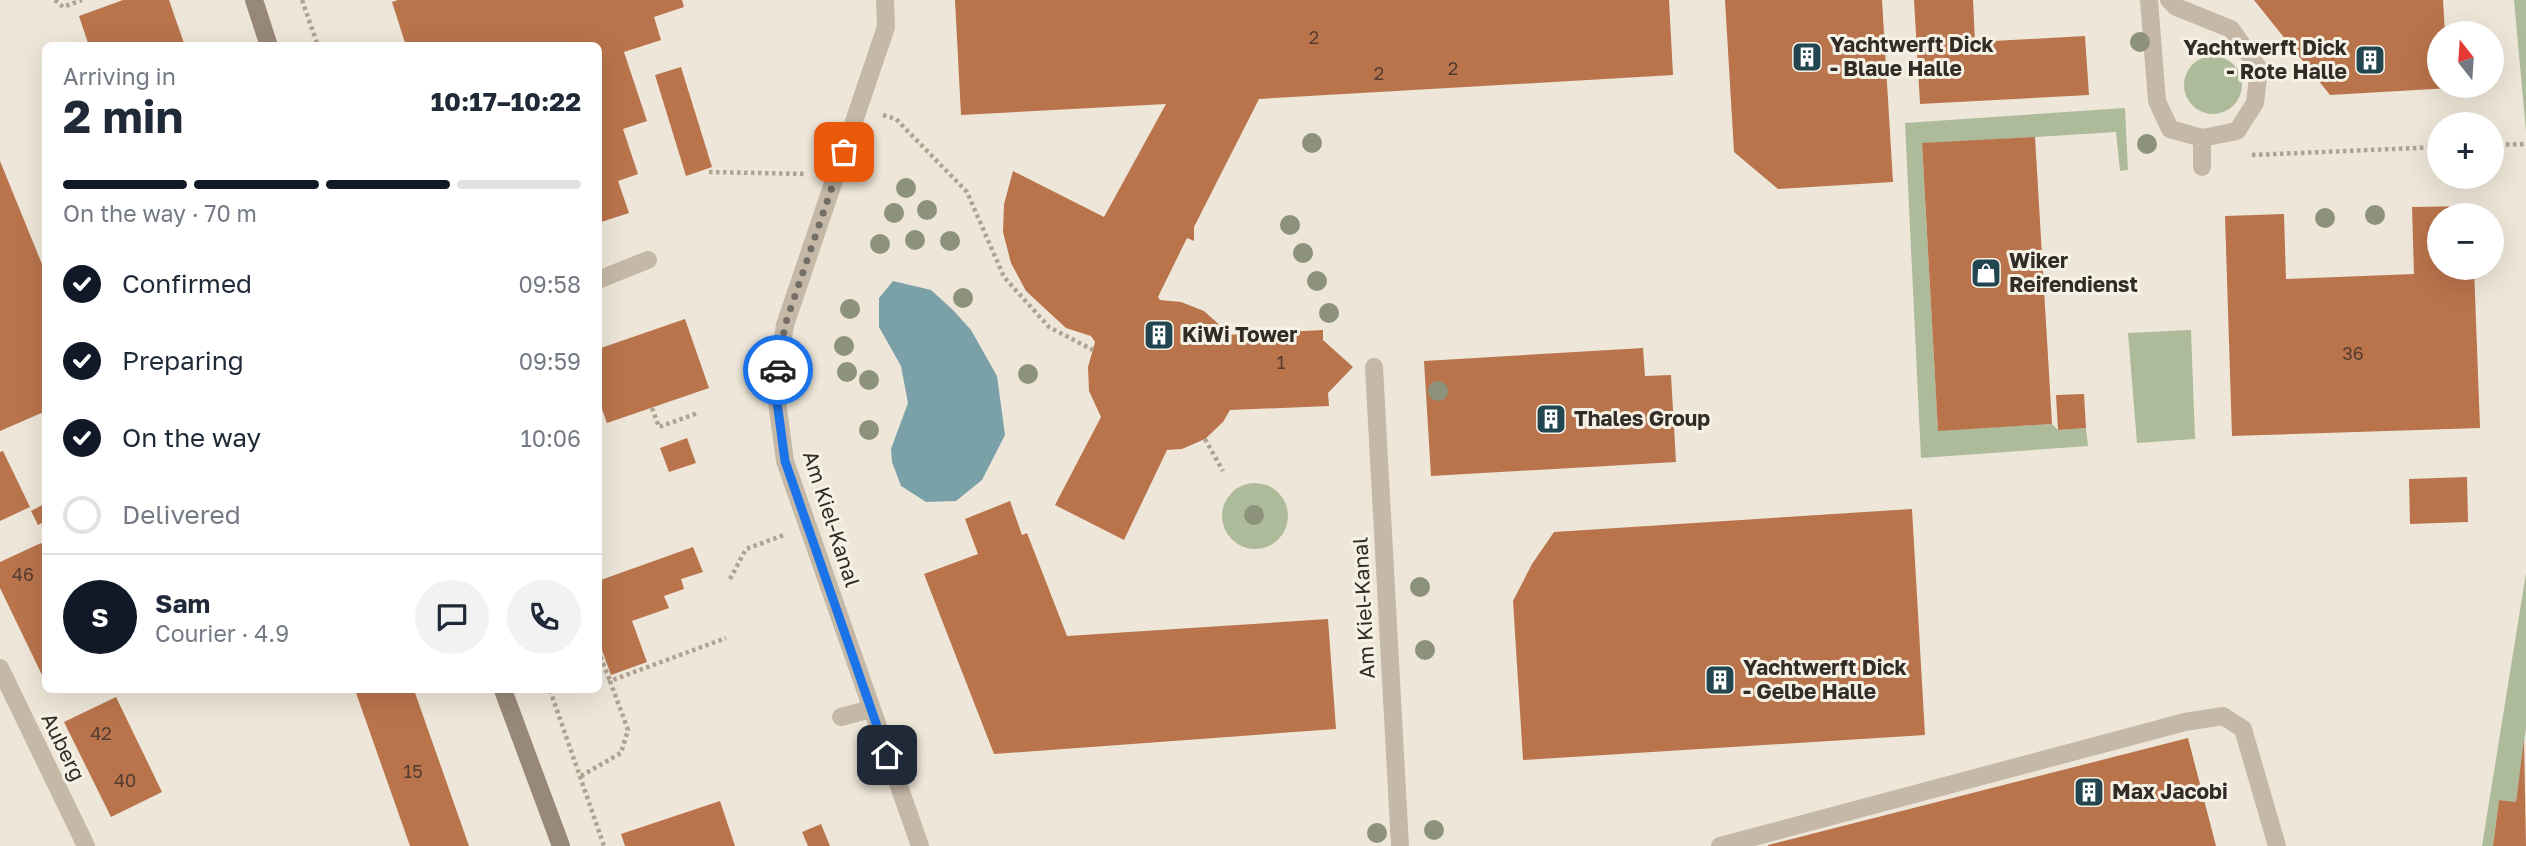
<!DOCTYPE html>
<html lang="en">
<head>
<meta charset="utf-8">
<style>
  body { margin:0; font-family:"Golos Text",sans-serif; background:#f2f2f3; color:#1f2937; height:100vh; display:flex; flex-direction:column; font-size:26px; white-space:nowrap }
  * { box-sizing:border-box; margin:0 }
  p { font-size:23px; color:#747a83 }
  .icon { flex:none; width:38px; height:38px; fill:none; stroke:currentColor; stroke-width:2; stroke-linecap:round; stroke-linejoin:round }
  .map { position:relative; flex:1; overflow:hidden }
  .sheet { position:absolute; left:42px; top:42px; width:560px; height:651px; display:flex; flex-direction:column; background:#fff; border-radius:10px; box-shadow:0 7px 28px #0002 }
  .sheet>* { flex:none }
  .needle { width:46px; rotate:343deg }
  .tools { position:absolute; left:2427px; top:21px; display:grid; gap:14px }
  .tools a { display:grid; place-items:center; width:77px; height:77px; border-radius:50%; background:#fff; box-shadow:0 7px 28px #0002; font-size:35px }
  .pin { position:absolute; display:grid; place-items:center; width:60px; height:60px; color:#fff; margin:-30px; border-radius:14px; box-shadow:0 4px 10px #0006 }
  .courier { position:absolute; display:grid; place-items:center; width:70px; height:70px; margin:-35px; border:5px solid #1a73e8; border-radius:50%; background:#fff; color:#222; box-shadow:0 2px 9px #0007 }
  .overview em { font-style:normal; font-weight:700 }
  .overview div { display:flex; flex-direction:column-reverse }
  .overview { display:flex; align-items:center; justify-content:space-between; height:119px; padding:0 21px }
  h1 { font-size:46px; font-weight:700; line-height:52px }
  .bar { display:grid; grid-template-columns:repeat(4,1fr); gap:10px 7px; align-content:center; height:84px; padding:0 21px }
  .bar i { height:9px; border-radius:5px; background:#e0e1e3 }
  .bar .selected { background:#111827 }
  .bar p { grid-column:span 4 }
  .line { display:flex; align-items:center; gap:18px; padding:0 21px; border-top:2px solid #e0e1e3 }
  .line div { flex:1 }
  .round { display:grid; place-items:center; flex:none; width:74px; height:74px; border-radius:37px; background:#f2f2f3 }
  ol { padding:0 21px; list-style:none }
  li { display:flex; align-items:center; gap:21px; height:77px }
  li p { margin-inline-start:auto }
  li .icon { padding:7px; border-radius:50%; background:#111827; color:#fff; stroke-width:4 }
  li:last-child { color:#747a83 }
  li i { width:38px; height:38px; border:4px solid #e0e1e3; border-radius:50% }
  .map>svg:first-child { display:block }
  .green { fill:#adbb9b }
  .water { fill:#7ba1a8 }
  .building { fill:#b9744c }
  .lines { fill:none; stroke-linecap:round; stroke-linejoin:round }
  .path { stroke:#b0a291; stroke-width:4.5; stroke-dasharray:3.5 3.5; stroke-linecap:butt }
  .lane { stroke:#c5b8a7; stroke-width:18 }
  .street { stroke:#c5b8a7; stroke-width:18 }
  .secondary { stroke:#988878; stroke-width:18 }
  .tree { fill:#8d927a }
  .done { stroke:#746d65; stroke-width:7; stroke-dasharray:0 12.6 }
  .route { stroke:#1a73e8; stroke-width:9 }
  .labels { text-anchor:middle; stroke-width:6; stroke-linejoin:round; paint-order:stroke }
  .number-label { font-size:18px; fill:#543d30 }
  .poi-label { font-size:21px; font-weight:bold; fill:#322b26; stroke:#f6f1e5; text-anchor:start }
  .street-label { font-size:21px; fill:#322b26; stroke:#f6f1e5 }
</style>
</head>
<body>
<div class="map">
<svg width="2526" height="846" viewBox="0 0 2526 846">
  <rect width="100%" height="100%" fill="#eee7d9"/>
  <g class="green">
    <path d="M2514 0H2526V131Z"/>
    <circle cx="2213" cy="85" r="29"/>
    <path d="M2125 108 2128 170 2120 171 2116 132 1922 144 1938 430 2052 424 2058 430 2086 428 2088 446 1921 458 1905 123Z"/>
    <path d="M2191 330 2195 439 2137 443 2128 333Z"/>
    <circle cx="1255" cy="516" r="33"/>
    <path d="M2526 573V728L2516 802 2499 800 2493 846H2482Z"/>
  </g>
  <path class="water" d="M893 281 931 290 953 310 971 330 997 376 1005 435 982 480 956 501 926 502 901 486 892 462 891 449 908 403 901 366 879 327V298Z"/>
  <g class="building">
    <path d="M123 0H169L185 46H89L79 16Z"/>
    <path d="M398 0H682L684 7 654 17 661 40 624 52 647 121 623 129 638 174 618 181 629 213 598 223V46H406L392 2Z"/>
    <path d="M955 0H1669L1673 75 1259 99 1194 227V241L1187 238 1158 297 1160 300 1181 302 1204 311 1223 328 1226 335 1323 330V340L1353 367 1328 393 1329 406 1230 410 1223 422 1205 439 1182 449 1167 450 1124 540 1055 505 1101 417 1089 391 1088 367 1095 342 1091 336 1066 328 1026 291 1011 263 1003 232 1004 204 1013 171 1104 217 1166 104 961 115Z"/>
    <path d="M1725 0H1882L1893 182 1778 189 1734 152Z"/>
    <path d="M1914 0H1973L1975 42 2085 36 2089 95 1920 104Z"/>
    <path d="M2254 0H2443L2445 33H2440V86H2451V88L2330 95Z"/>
    <path d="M681 67 712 167 686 176 655 75Z"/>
    <path d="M2035 137 2052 424 1938 431 1922 143Z"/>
    <path d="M0 161 46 274V411L0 431Z"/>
    <path d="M2472 206 2473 215H2440V268H2474L2480 428 2232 436 2225 216 2284 214 2286 279 2414 274 2412 207Z"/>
    <path d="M685 319 709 388 607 423 598 398V349Z"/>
    <path d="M1643 348 1645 376 1671 375 1676 462 1431 476 1424 361Z"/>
    <path d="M2084 394 2086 428 2058 430 2056 395Z"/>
    <path d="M687 438 696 463 669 472 660 448Z"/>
    <path d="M3 451 30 507 0 521V452Z"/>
    <path d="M2467 477 2468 522 2410 524 2409 479Z"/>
    <path d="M1010 501 1022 535 1027 533 1067 636 1328 619 1336 729 994 754 924 574 978 554 965 519Z"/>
    <path d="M46 503V521L38 525 31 511Z"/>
    <path d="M1912 509 1925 735 1523 760 1513 601 1532 564 1554 532Z"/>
    <path d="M41 543 46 552V673L42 675 0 588V562Z"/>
    <path d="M693 547 703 572 681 579 684 589 664 596 669 608 632 621 647 662 611 675 598 639V581Z"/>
    <path d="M355 690H414L469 846H410Z"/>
    <path d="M116 697 162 792 111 817 64 722Z"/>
    <path d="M2188 738 2216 846H1768V845Z"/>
    <path d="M2524 739 2526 846H2493L2499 800 2516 802Z"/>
    <path d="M720 801 735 846H625L621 834Z"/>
    <path d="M821 824 830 846H808L802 832Z"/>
  </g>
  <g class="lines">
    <g class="path">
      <path d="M55 0 63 7 82 0"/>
      <path d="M302 0 318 46"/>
      <path d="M883 115 896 119 967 192 1004 277 1049 327 1093 350"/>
      <path d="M2492 145 2526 144"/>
      <path d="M2252 155 2440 147"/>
      <path d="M709 172 807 174"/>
      <path d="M652 408 659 427 698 413"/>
      <path d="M1205 439 1223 471"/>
      <path d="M730 579 746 549 784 535"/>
      <path d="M598 650 610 681"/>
      <path d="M550 690 604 846"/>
      <path d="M581 776 621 753 628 730 610 681 726 638"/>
    </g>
    <g class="lane">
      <path d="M598 280 648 260"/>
      <path d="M841 717 871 709"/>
      <path d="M1720 846 2185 722 2223 716 2243 729 2277 846"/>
    </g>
    <g class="street">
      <path d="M885 0 886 27 785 325 775 387 785 461 920 846"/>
      <path d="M2149 0 2157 101 2170 129 2202 138 2237 131 2255 103 2259 69 2231 29 2176 7 2169 0"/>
      <path d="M2202 138V167"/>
      <path d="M1374 367 1400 846"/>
      <path d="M0 668 86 846"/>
    </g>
    <g class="secondary">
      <path d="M254 0 269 46"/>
      <path d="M503 690 561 846"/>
    </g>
  </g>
  <g class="tree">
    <circle cx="2140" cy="42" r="10"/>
    <circle cx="1312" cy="143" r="10"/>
    <circle cx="2147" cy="144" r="10"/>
    <circle cx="906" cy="188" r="10"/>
    <circle cx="927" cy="210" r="10"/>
    <circle cx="894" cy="213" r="10"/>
    <circle cx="2375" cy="215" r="10"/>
    <circle cx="2325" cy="218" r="10"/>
    <circle cx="1290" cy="225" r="10"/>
    <circle cx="915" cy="240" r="10"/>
    <circle cx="950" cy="241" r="10"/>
    <circle cx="880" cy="244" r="10"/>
    <circle cx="1303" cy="253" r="10"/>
    <circle cx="1317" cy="281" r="10"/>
    <circle cx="963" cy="298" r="10"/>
    <circle cx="850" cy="309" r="10"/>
    <circle cx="1329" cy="313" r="10"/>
    <circle cx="844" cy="346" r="10"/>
    <circle cx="847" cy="372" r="10"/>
    <circle cx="1028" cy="374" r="10"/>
    <circle cx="869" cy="380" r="10"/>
    <circle cx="1438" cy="391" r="10"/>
    <circle cx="869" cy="430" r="10"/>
    <circle cx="1254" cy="515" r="10"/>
    <circle cx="1420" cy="587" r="10"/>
    <circle cx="1425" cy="650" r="10"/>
    <circle cx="1434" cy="830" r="10"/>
    <circle cx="1377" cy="833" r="10"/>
  </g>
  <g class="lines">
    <path class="done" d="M778 370 785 325 844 152"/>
    <path class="route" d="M778 370 775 387 785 461 887 755"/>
  </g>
  <defs>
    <g id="building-square" transform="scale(1.575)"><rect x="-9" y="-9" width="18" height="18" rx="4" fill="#21464f" stroke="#f6f1e5"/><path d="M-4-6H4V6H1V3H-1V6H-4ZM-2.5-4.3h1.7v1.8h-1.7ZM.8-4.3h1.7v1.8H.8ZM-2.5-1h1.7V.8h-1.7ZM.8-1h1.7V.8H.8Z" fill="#fff"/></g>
    <g id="shop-square" transform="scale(1.575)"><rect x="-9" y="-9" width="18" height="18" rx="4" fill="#21464f" stroke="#f6f1e5"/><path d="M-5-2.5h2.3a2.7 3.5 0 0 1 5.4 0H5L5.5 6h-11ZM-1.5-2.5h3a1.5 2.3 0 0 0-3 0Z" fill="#fff"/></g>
  </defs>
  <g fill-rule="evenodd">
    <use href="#building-square" x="1807" y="57"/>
    <use href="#building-square" x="2370" y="60"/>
    <use href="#shop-square" x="1986" y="273"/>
    <use href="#building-square" x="1159" y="335"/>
    <use href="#building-square" x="1551" y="419"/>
    <use href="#building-square" x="1720" y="680"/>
    <use href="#building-square" x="2089" y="792"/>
  </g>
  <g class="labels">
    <g class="number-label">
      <text x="1314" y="44">2</text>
      <text x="1453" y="75">2</text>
      <text x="1379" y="80">2</text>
      <text x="2353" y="360">36</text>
      <text x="1281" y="369">1</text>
      <text x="23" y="581">46</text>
      <text x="101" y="740">42</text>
      <text x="413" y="778">15</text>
      <text x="125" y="787">40</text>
    </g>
    <g class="poi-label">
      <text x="1830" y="52">Yachtwerft Dick<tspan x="1830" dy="24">- Blaue Halle</tspan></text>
      <text x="2347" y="55" text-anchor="end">Yachtwerft Dick<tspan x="2347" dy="24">- Rote Halle</tspan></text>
      <text x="2009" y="268">Wiker<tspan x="2009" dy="24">Reifendienst</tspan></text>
      <text x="1182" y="342">KiWi Tower</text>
      <text x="1574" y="426">Thales Group</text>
      <text x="1743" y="675">Yachtwerft Dick<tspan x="1743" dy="24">- Gelbe Halle</tspan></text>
      <text x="2112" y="799">Max Jacobi</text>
    </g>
    <g class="street-label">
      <text transform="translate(831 519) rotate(72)" y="7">Am Kiel-Kanal</text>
      <text transform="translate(1364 608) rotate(-93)" y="7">Am Kiel-Kanal</text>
      <text transform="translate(63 747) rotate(64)" y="7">Auberg</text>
    </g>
  </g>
</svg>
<div class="tools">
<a><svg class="needle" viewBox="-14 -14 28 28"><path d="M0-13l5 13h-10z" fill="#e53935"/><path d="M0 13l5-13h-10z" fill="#747a83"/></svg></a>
<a>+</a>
<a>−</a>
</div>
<div class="pin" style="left:844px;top:152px;background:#ea580c"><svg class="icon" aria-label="bag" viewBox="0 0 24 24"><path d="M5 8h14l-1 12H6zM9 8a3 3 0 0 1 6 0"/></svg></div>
<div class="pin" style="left:887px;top:755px;background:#1f2937"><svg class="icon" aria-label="home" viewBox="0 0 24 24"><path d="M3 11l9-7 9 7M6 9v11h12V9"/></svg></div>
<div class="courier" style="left:778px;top:370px"><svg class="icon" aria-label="car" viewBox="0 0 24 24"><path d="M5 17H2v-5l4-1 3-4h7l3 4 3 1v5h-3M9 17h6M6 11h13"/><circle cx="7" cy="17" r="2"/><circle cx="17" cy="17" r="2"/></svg></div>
<section class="sheet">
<div class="overview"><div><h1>2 min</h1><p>Arriving in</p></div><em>10:17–10:22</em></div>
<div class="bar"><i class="selected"></i><i class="selected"></i><i class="selected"></i><i></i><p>On the way · 70 m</p></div>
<ol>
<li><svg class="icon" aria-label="check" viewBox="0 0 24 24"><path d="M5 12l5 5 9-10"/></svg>Confirmed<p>09:58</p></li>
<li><svg class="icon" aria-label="check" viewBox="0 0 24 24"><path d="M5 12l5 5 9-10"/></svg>Preparing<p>09:59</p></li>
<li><svg class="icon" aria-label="check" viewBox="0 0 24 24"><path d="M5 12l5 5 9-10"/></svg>On the way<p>10:06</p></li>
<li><i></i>Delivered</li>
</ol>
<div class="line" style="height:126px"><b class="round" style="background:#111827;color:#fff">S</b><div><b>Sam</b><p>Courier · 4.9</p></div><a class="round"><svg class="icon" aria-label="chat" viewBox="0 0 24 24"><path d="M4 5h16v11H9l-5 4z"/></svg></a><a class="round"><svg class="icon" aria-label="phone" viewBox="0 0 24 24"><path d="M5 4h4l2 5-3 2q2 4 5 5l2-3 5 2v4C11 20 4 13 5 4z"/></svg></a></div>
</section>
</div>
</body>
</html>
